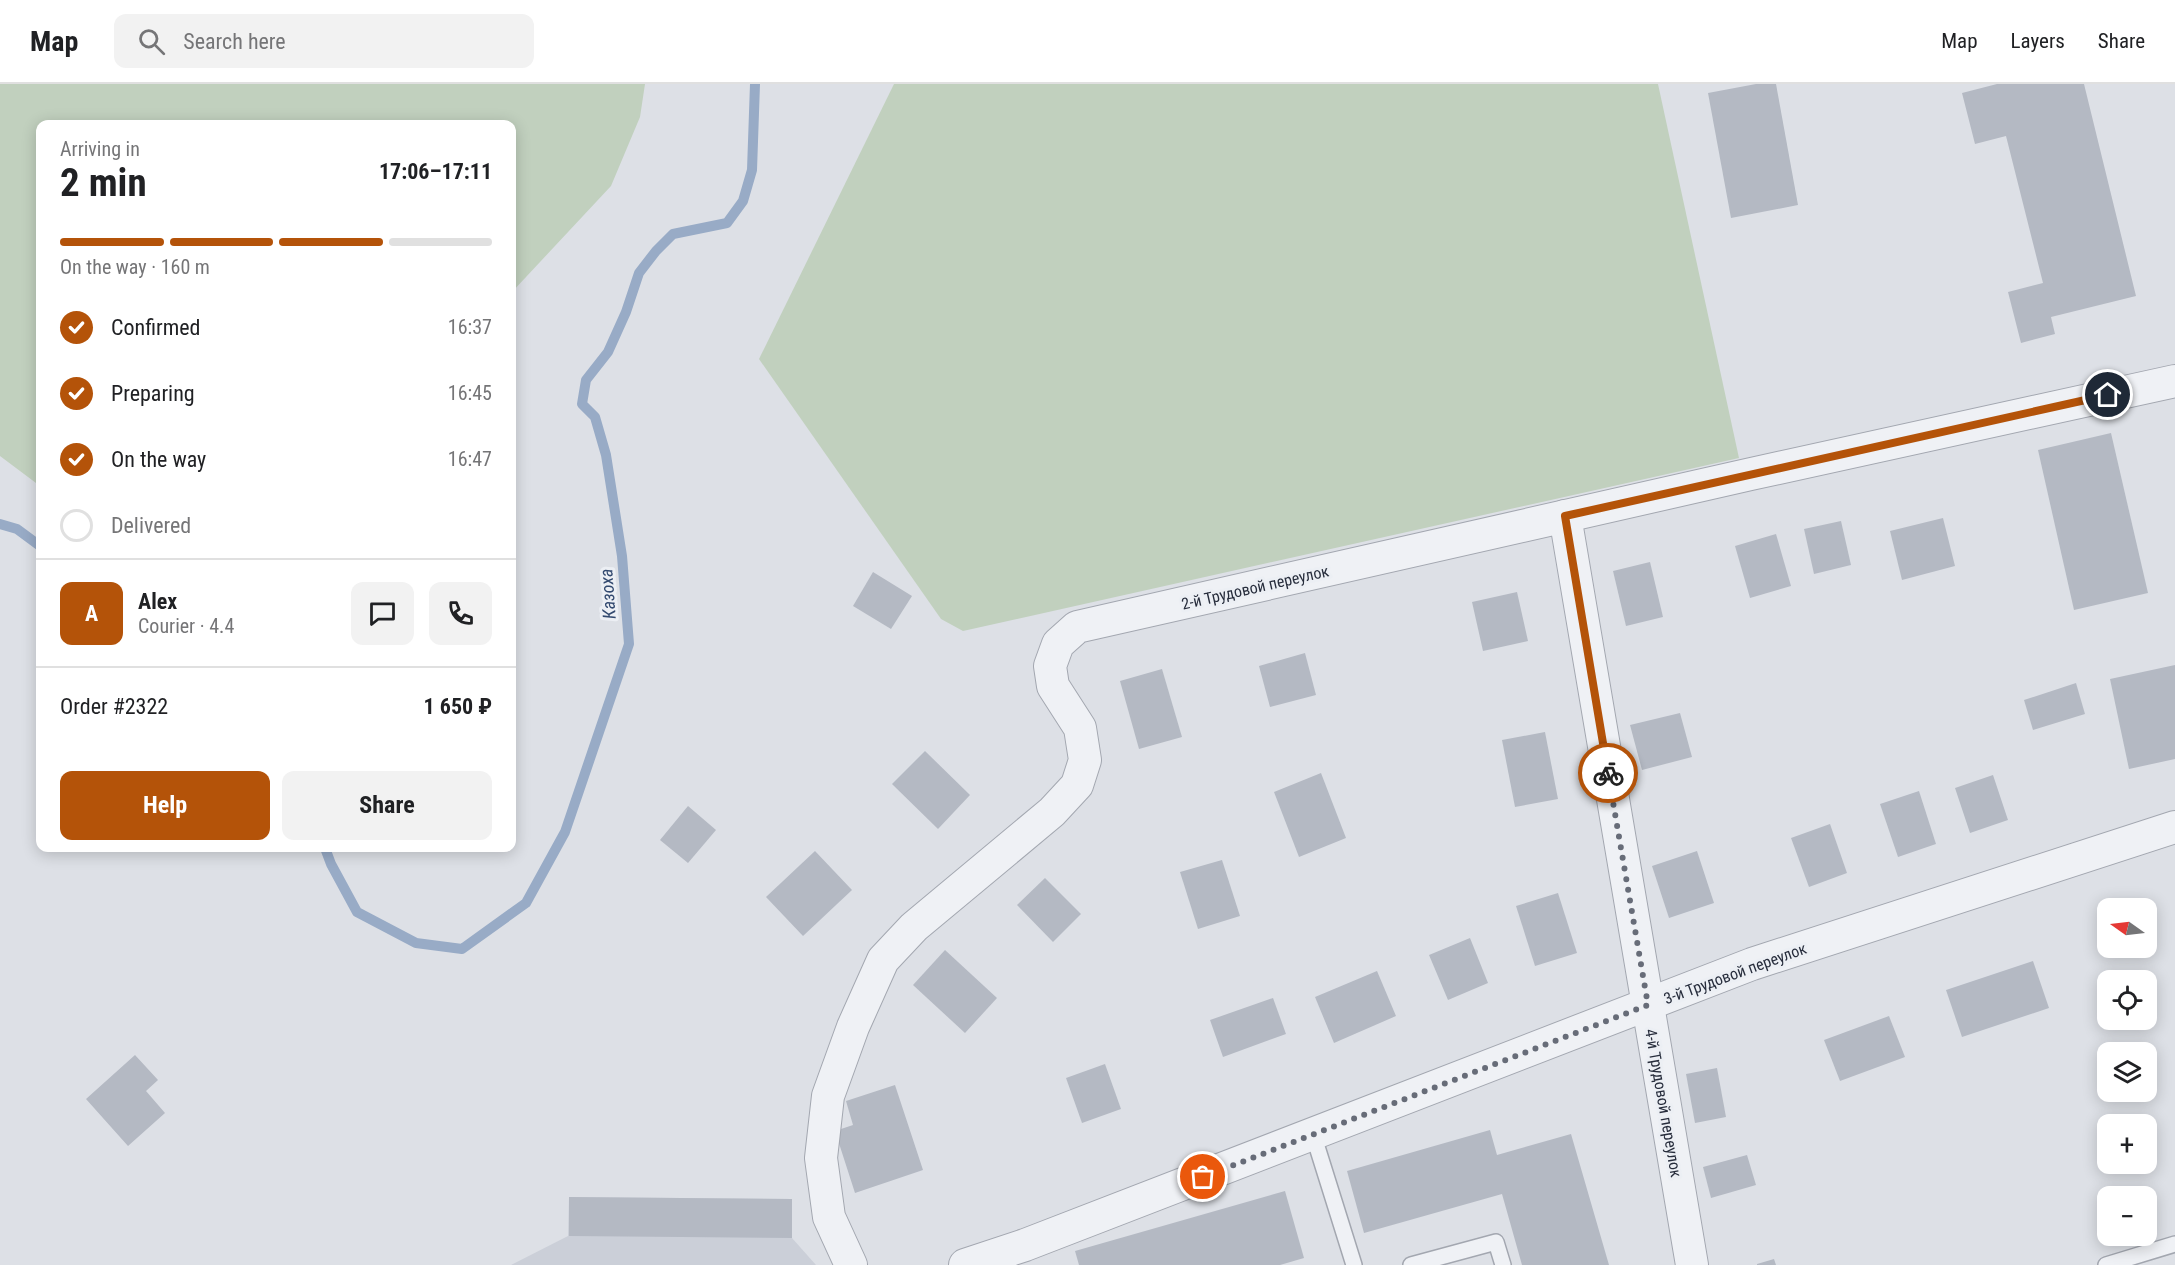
<!DOCTYPE html>
<html lang="en">
<head>
<meta charset="utf-8">
<style>
  body { margin:0; font-family:"Roboto Condensed",sans-serif; background:#f2f2f2; color:#202124; height:100vh; display:flex; flex-direction:column; font-size:22px; white-space:nowrap }
  * { box-sizing:border-box; margin:0 }
  p { font-size:20px; color:#757577 }
  .icon { flex:none; width:33px; height:33px; fill:none; stroke:currentColor; stroke-width:2; stroke-linecap:round; stroke-linejoin:round }
  .map { position:relative; flex:1; overflow:hidden }
  .panel { position:absolute; left:36px; top:36px; width:480px; height:732px; display:flex; flex-direction:column; background:#fff; border-radius:12px; box-shadow:0 3px 15px #0003 }
  .panel>* { flex:none }
  .needle { width:39px; rotate:284deg }
  .tools { position:absolute; left:2097px; top:814px; display:grid; gap:12px }
  .tools a { display:grid; place-items:center; width:60px; height:60px; border-radius:12px; background:#fff; box-shadow:0 3px 15px #0003; font-size:30px }
  .pin { position:absolute; display:grid; place-items:center; width:51px; height:51px; color:#fff; margin:-26px; border:3px solid #fff; border-radius:50%; box-shadow:0 2px 6px #0007 }
  .courier { position:absolute; display:grid; place-items:center; width:60px; height:60px; margin:-30px; border:4px solid #b45309; border-radius:50%; background:#fff; color:#222; box-shadow:0 2px 8px #0007 }
  .headline em { font-style:normal; font-weight:700 }
  .headline div { display:flex; flex-direction:column-reverse }
  .headline { display:flex; align-items:center; justify-content:space-between; height:102px; padding:0 24px }
  h1 { font-size:39px; font-weight:700; line-height:45px }
  .bar { display:grid; grid-template-columns:repeat(4,1fr); gap:9px 6px; align-content:center; height:72px; padding:0 24px }
  .bar i { height:8px; border-radius:4px; background:#e0e0e0 }
  .bar .on { background:#b45309 }
  .bar p { grid-column:span 4 }
  .line { display:flex; align-items:center; gap:15px; padding:0 24px; border-top:2px solid #e0e0e0 }
  .line div { flex:1 }
  .round { display:grid; place-items:center; flex:none; width:63px; height:63px; border-radius:12px; background:#f2f2f2 }
  ol { padding:0 24px; list-style:none }
  li { display:flex; align-items:center; gap:18px; height:66px }
  li p { margin-inline-start:auto }
  li .icon { padding:6px; border-radius:50%; background:#b45309; color:#fff; stroke-width:4 }
  li:last-child { color:#757577 }
  li i { width:33px; height:33px; border:3px solid #e0e0e0; border-radius:50% }
  .primary-button { display:flex; gap:12px; margin-top:auto; padding:12px 24px }
  .primary-button a { flex:1; height:69px; border-radius:12px; background:#b45309; color:#fff; font-size:24px; font-weight:700; line-height:69px; text-align:center }
  .primary-button a+a { background:#f2f2f2; color:#202124 }
  header { display:flex; align-items:center; gap:36px; box-sizing:border-box; height:84px; padding:0 30px; background:#fff; border-bottom:2px solid #e0e0e0 }
  header strong { font-size:28px }
  nav { display:flex; gap:33px; margin-inline-start:auto; font-size:21px }
  .search { width:420px; height:54px; background:#f2f2f2; display:flex; align-items:center; gap:15px; box-sizing:border-box; padding:0 21px; border-radius:12px; color:#757577; font-size:22px }
  .map>svg:first-child { display:block }
  .built { fill:#cbcfd8 }
  .green { fill:#c1d0be }
  .lines { fill:none; stroke-linecap:round; stroke-linejoin:round }
  .stream { stroke:#98abc6; stroke-width:10 }
  .building { fill:#b4b9c3 }
  .lane-casing { stroke:#a3a7b0; stroke-width:18 }
  .street-casing { stroke:#a3a7b0; stroke-width:34 }
  .lane { stroke:#eff1f5; stroke-width:15 }
  .street { stroke:#eff1f5; stroke-width:32 }
  .done { stroke:#676c78; stroke-width:6; stroke-dasharray:0 10.8 }
  .route { stroke:#b45309; stroke-width:8 }
  .labels { text-anchor:middle; stroke-width:6; stroke-linejoin:round; paint-order:stroke }
  .street-label { font-size:16px; fill:#272d3c; stroke:#eceff4 }
  .water-label { font-size:18px; font-style:italic; fill:#32496f; stroke:#eceff4 }
</style>
</head>
<body>
<header>
<strong>Map</strong>
<div class="search"><svg class="icon" aria-label="search" viewBox="0 0 24 24"><circle cx="10" cy="10" r="6"/><path d="M15 15l6 6"/></svg>Search here</div>
<nav><a>Map</a><a>Layers</a><a>Share</a></nav>
</header>
<div class="map">
<svg width="2175" height="1181" viewBox="0 0 2175 1181">
  <rect width="100%" height="100%" fill="#dde0e6"/>
  <path class="built" d="M569 1113 792 1115V1154L816 1181H511L568 1152Z"/>
  <g class="green">
    <path d="M0 0H645L640 33 611 102 512 208V40H40V402L0 372Z"/>
    <path d="M894 0H1658L1739 374 963 547 941 535 759 275Z"/>
  </g>
  <g class="lines">
    <g class="stream">
      <path d="M0 440 17 445 40 462"/>
      <path d="M325 764 331 780 357 828 416 859 462 865 526 819 565 748 629 560 622 472 606 371 595 333 582 320 586 296 608 268 626 228 639 189 656 167 673 150 727 139 743 117 752 86 755 0"/>
    </g>
  </g>
  <g class="building">
    <path d="M1756 0H1776L1798 121 1731 134 1708 9Z"/>
    <path d="M1997 0H2084L2136 212 2051 233 2055 250 2021 259 2008 208 2043 199 2006 52 1975 60 1962 9Z"/>
    <path d="M2111 349 2148 509 2074 526 2038 366Z"/>
    <path d="M1943 434 1955 482 1902 496 1890 447Z"/>
    <path d="M1841 437 1851 481 1814 490 1804 445Z"/>
    <path d="M1776 450 1791 502 1750 514 1735 462Z"/>
    <path d="M1650 478 1663 533 1626 542 1613 487Z"/>
    <path d="M873 488 912 512 891 545 853 522Z"/>
    <path d="M1517 508 1528 557 1483 567 1472 518Z"/>
    <path d="M1305 569 1316 611 1270 623 1259 582Z"/>
    <path d="M2175 581V675L2129 685 2110 595Z"/>
    <path d="M1162 585 1182 653 1139 665 1120 597Z"/>
    <path d="M2076 599 2085 630 2033 646 2024 616Z"/>
    <path d="M1680 629 1692 673 1642 686 1630 641Z"/>
    <path d="M1545 648 1558 715 1515 723 1502 656Z"/>
    <path d="M925 667 970 711 938 745 892 700Z"/>
    <path d="M1321 689 1346 754 1299 773 1274 708Z"/>
    <path d="M1993 691 2008 736 1970 749 1955 704Z"/>
    <path d="M1919 707 1936 760 1898 773 1880 720Z"/>
    <path d="M688 722 716 746 688 779 660 756Z"/>
    <path d="M1830 740 1847 789 1809 803 1791 754Z"/>
    <path d="M815 767 852 806 803 852 766 813Z"/>
    <path d="M1697 767 1714 819 1669 834 1652 782Z"/>
    <path d="M1222 776 1240 832 1198 845 1180 788Z"/>
    <path d="M1045 794 1081 830 1053 858 1017 821Z"/>
    <path d="M1558 809 1577 869 1535 882 1516 822Z"/>
    <path d="M1470 854 1488 899 1448 916 1429 871Z"/>
    <path d="M945 866 997 914 965 949 913 901Z"/>
    <path d="M2033 877 2049 924 1962 953 1946 906Z"/>
    <path d="M1377 887 1396 932 1334 959 1315 913Z"/>
    <path d="M1273 914 1286 950 1223 973 1210 936Z"/>
    <path d="M1889 932 1905 973 1840 997 1824 956Z"/>
    <path d="M135 971 158 996 146 1007 165 1029 128 1062 86 1015Z"/>
    <path d="M1105 980 1121 1025 1082 1039 1066 994Z"/>
    <path d="M1717 984 1726 1033 1695 1039 1686 990Z"/>
    <path d="M895 1001 923 1086 855 1109 835 1047 853 1041 846 1017Z"/>
    <path d="M1490 1046 1497 1071 1571 1050 1609 1181H1522L1502 1110 1364 1149 1347 1087Z"/>
    <path d="M1747 1071 1756 1101 1711 1114 1703 1083Z"/>
    <path d="M1285 1107 1304 1174 1280 1181H1079L1075 1167Z"/>
    <path d="M569 1113 792 1115V1154L569 1152Z"/>
    <path d="M1774 1175 1776 1181H1757V1180Z"/>
  </g>
  <g class="lines">
    <g class="lane-casing">
      <g id="lane">
        <path d="M1313 1050 1354 1181"/>
        <path d="M1411 1181 1496 1158 1503 1181"/>
        <path d="M2106 1181 2175 1160"/>
      </g>
    </g>
    <g class="street-casing">
      <g id="street">
        <path d="M1565 432 1692 1181"/>
        <path d="M851 1181 829 1133 821 1074 828 1012 853 943 883 876 914 843 1052 728 1077 701 1085 676 1080 644 1053 602 1050 582 1058 560 1077 543 1751 390 2175 297"/>
        <path d="M965 1181 1025 1161 1752 880 2175 743"/>
      </g>
    </g>
    <use href="#lane" class="lane"/>
    <use href="#street" class="street"/>
  </g>
  <g class="lines">
    <path class="done" d="M1203 1093 1648 921 1608 689"/>
    <path class="route" d="M1608 689 1565 432 2108 311"/>
  </g>
  <g class="labels">
    <g class="street-label">
      <text transform="translate(1255 503) rotate(-13)" y="6">2-й Трудовой переулок</text>
      <text transform="translate(1735 889) rotate(-20)" y="6">3-й Трудовой переулок</text>
      <text transform="translate(1664 1019) rotate(80)" y="6">4-й Трудовой переулок</text>
    </g>
    <g class="water-label">
      <text transform="translate(608 510) rotate(-94)" y="6">Казоха</text>
    </g>
  </g>
</svg>
<div class="tools">
<a><svg class="needle" viewBox="-14 -14 28 28"><path d="M0-13l5 13h-10z" fill="#e53935"/><path d="M0 13l5-13h-10z" fill="#757577"/></svg></a>
<a><svg class="icon" aria-label="locate" viewBox="0 0 24 24"><circle cx="12" cy="12" r="6"/><path d="M12 2v4M12 18v4M2 12h4M18 12h4"/></svg></a>
<a><svg class="icon" aria-label="layers" viewBox="0 0 24 24"><path d="M12 4l9 5-9 5-9-5zM3 14l9 5 9-5"/></svg></a>
<a>+</a>
<a>−</a>
</div>
<div class="pin" style="left:1203px;top:1093px;background:#ea580c"><svg class="icon" aria-label="bag" viewBox="0 0 24 24"><path d="M5 8h14l-1 12H6zM9 8a3 3 0 0 1 6 0"/></svg></div>
<div class="pin" style="left:2108px;top:311px;background:#1f2937"><svg class="icon" aria-label="home" viewBox="0 0 24 24"><path d="M3 11l9-7 9 7M6 9v11h12V9"/></svg></div>
<div class="courier" style="left:1608px;top:689px"><svg class="icon" aria-label="bike" viewBox="0 0 24 24"><circle cx="6" cy="16" r="4"/><circle cx="18" cy="16" r="4"/><path d="M6 16l4-8h5l3 8M10 8l3 8H6M13 5h3"/></svg></div>
<section class="panel">
<div class="headline"><div><h1>2 min</h1><p>Arriving in</p></div><em>17:06–17:11</em></div>
<div class="bar"><i class="on"></i><i class="on"></i><i class="on"></i><i></i><p>On the way · 160 m</p></div>
<ol>
<li><svg class="icon" aria-label="check" viewBox="0 0 24 24"><path d="M5 12l5 5 9-10"/></svg>Confirmed<p>16:37</p></li>
<li><svg class="icon" aria-label="check" viewBox="0 0 24 24"><path d="M5 12l5 5 9-10"/></svg>Preparing<p>16:45</p></li>
<li><svg class="icon" aria-label="check" viewBox="0 0 24 24"><path d="M5 12l5 5 9-10"/></svg>On the way<p>16:47</p></li>
<li><i></i>Delivered</li>
</ol>
<div class="line" style="height:108px"><b class="round" style="background:#b45309;color:#fff">A</b><div><b>Alex</b><p>Courier · 4.4</p></div><a class="round"><svg class="icon" aria-label="chat" viewBox="0 0 24 24"><path d="M4 5h16v11H9l-5 4z"/></svg></a><a class="round"><svg class="icon" aria-label="phone" viewBox="0 0 24 24"><path d="M5 4h4l2 5-3 2q2 4 5 5l2-3 5 2v4C11 20 4 13 5 4z"/></svg></a></div>
<div class="line" style="height:78px"><div>Order #2322</div><b>1 650 ₽</b></div>
<div class="primary-button"><a>Help</a><a>Share</a></div>
</section>
</div>
</body>
</html>
